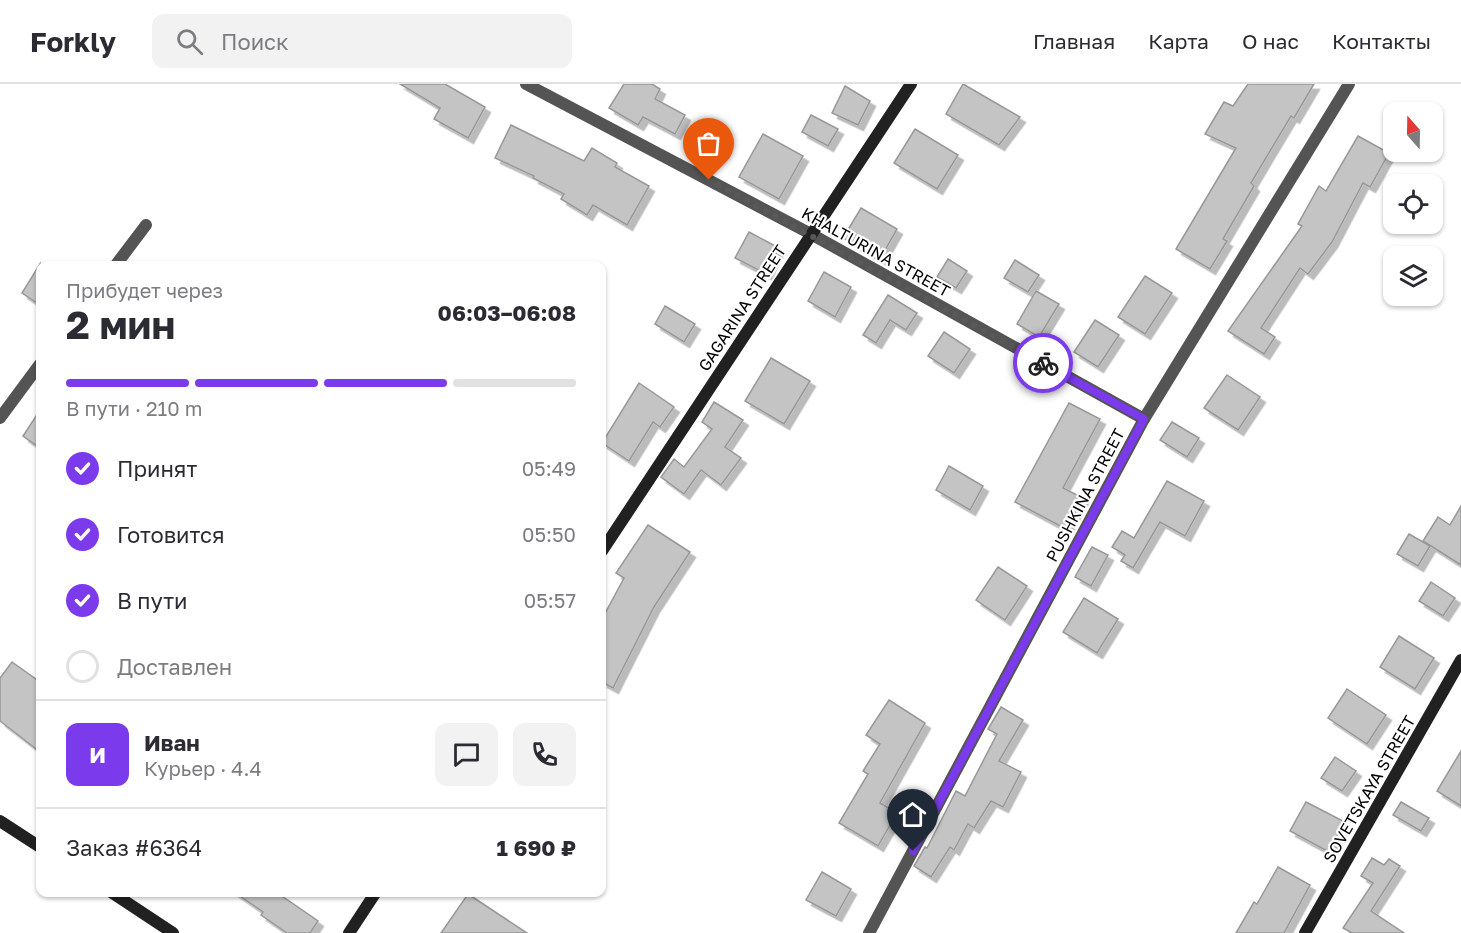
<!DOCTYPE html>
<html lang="ru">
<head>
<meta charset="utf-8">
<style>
  body { margin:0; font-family:"Golos Text",sans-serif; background:#f2f2f3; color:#2b2b33; height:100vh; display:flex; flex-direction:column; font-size:22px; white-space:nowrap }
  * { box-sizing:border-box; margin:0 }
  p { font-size:20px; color:#7c7c81 }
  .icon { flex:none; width:33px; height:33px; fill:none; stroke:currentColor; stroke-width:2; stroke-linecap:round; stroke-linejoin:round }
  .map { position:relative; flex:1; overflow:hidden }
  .panel { position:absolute; left:36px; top:177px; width:570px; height:636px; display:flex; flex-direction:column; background:#fff; border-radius:12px; box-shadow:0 2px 4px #0004 }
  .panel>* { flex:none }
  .needle { width:39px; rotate:340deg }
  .controls { position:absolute; left:1383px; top:18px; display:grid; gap:12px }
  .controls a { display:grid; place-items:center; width:60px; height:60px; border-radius:12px; background:#fff; box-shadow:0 2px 4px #0004; font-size:30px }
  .pin { position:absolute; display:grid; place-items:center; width:51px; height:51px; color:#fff; margin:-62px -26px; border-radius:50% 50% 50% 0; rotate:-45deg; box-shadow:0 0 6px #0007 }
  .pin .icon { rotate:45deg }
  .courier { position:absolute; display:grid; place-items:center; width:60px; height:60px; margin:-30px; border:4px solid #7c3aed; border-radius:50%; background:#fff; color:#222; box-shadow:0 2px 8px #0007 }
  .head em { font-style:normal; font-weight:700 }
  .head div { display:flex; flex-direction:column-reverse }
  .head { display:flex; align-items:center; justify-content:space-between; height:102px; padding:0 30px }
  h1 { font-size:39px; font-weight:700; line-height:45px }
  .bar { display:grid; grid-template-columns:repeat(4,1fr); gap:9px 6px; align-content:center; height:72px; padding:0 30px }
  .bar i { height:8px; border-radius:4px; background:#e1e1e2 }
  .bar .selected { background:#7c3aed }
  .bar p { grid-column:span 4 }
  .line { display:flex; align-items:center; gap:15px; padding:0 30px; border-top:2px solid #e1e1e2 }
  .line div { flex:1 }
  .round { display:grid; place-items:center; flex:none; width:63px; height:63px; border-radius:12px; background:#f2f2f3 }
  ol { padding:0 30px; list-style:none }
  li { display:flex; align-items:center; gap:18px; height:66px }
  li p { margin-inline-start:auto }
  li .icon { padding:6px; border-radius:50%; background:#7c3aed; color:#fff; stroke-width:4 }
  li:last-child { color:#7c7c81 }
  li i { width:33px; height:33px; border:3px solid #e1e1e2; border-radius:50% }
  header { display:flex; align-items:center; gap:36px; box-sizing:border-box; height:84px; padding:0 30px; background:#fff; border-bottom:2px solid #e1e1e2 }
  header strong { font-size:28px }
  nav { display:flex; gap:33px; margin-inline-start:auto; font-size:21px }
  .search { width:420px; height:54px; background:#f2f2f3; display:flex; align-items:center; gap:15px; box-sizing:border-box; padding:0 21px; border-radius:12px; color:#7c7c81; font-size:22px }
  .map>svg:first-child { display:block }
  .building { fill:#c4c4c4; stroke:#989898; stroke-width:1.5; filter:url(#shadow) }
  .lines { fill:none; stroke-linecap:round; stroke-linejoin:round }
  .street { stroke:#545454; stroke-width:12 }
  .secondary { stroke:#212121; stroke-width:12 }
  .done { stroke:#595959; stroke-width:6; stroke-dasharray:0 10.8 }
  .route { stroke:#7c3aed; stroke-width:8 }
  .labels { text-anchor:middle; stroke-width:4.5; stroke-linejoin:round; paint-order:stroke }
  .street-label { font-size:16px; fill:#000; stroke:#fff }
</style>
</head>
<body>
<header>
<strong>Forkly</strong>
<div class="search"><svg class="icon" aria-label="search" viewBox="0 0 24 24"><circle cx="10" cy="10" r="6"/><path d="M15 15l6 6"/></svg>Поиск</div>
<nav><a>Главная</a><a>Карта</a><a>О нас</a><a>Контакты</a></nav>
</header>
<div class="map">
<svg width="1461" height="849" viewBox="0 0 1461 849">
  <defs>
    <filter id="shadow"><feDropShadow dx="5.5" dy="5.5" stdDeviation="0" flood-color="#0004"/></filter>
  </defs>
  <rect width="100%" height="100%" fill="#fff"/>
  <g class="building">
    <path d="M400 0H445L485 23 468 54 434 35 440 24Z"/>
    <path d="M624 0H652L660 5 655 15 685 31 675 50 643 33 638 41 609 24Z"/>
    <path d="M963 0 1020 33 999 61 946 30Z"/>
    <path d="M1248 0H1314L1294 34 1291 32 1251 99 1254 102 1223 155 1227 157 1210 185 1176 165 1236 64 1205 50 1224 18 1233 22Z"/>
    <path d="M845 2 870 17 858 41 832 29Z"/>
    <path d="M811 31 838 45 828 62 802 48Z"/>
    <path d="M511 41 584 77 592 64 617 79 615 83 649 102 627 141 593 121 587 131 561 115 564 110 533 94 534 92 495 74Z"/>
    <path d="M915 45 958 71 937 105 894 79Z"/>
    <path d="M763 50 803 72 779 115 739 93Z"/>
    <path d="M1358 52 1389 69 1370 103 1363 99 1332 158 1308 190 1300 184 1261 244 1275 253 1264 270 1228 247 1302 142 1298 140 1319 102 1326 107Z"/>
    <path d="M861 124 897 145 880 175 843 154Z"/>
    <path d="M749 148 779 164 766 190 735 174Z"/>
    <path d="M948 175 967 187 956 204 937 193Z"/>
    <path d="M1015 176 1039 191 1028 208 1004 194Z"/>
    <path d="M40 180V221L22 209Z"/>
    <path d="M824 188 851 203 835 233 808 217Z"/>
    <path d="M1145 192 1172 209 1145 250 1118 233Z"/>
    <path d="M1036 207 1059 220 1039 253 1017 240Z"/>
    <path d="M888 211 917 229 906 246 890 236 876 259 863 251Z"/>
    <path d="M665 222 695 240 684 258 655 240Z"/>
    <path d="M1095 236 1119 251 1098 283 1074 268Z"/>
    <path d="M944 248 970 265 954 289 928 272Z"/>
    <path d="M771 274 810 297 784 340 745 317Z"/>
    <path d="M1227 291 1260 313 1238 346 1204 324Z"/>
    <path d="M639 299 674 323 660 343 653 338 629 377 602 359Z"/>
    <path d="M714 318 743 336 725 363 741 374 721 401 701 386 684 410 661 393 674 375 684 383 712 345 702 338Z"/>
    <path d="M1069 319 1100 335 1063 404 1083 414 1066 445 1015 418Z"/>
    <path d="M40 326V364L23 352Z"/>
    <path d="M1172 338 1199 354 1187 373 1160 356Z"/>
    <path d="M949 382 983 402 970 426 936 406Z"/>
    <path d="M1167 397 1204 417 1185 452 1160 438 1133 484 1121 477 1125 471 1112 463 1122 447 1134 454Z"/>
    <path d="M1461 422V481L1423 457 1438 433 1450 441Z"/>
    <path d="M648 441 690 468 654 523 613 604 602 598V535L624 494 616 489Z"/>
    <path d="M1409 450 1430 462 1418 482 1397 470Z"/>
    <path d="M1092 463 1108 471 1091 502 1075 493Z"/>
    <path d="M998 483 1027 502 1005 536 976 516Z"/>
    <path d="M1431 498 1455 514 1443 532 1419 517Z"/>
    <path d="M1084 514 1118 535 1097 569 1063 548Z"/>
    <path d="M1399 552 1434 574 1415 605 1380 583Z"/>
    <path d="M12 578 40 598V668L0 637V594Z"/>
    <path d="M1347 605 1386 631 1367 660 1328 634Z"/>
    <path d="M889 616 925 639 880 719 897 729 878 762 839 739 868 690 863 687 880 660 866 651Z"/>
    <path d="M1001 623 1023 636 999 677 1021 688 1003 723 991 717 974 744 968 740 954 766 950 763 931 793 914 782 925 763 927 764 956 707 965 712 997 650 988 645Z"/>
    <path d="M1461 667V722L1437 707Z"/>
    <path d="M1335 673 1356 687 1342 707 1321 694Z"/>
    <path d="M1306 718 1345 738 1329 768 1290 747Z"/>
    <path d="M1401 718 1429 734 1421 747 1393 731Z"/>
    <path d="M1372 774 1384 781 1389 775 1400 782 1371 827 1404 849H1352L1343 844 1373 799 1361 792Z"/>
    <path d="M1278 783 1310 801 1284 849H1236L1254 818 1257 820Z"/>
    <path d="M822 788 851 805 836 832 806 816Z"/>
    <path d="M234 808H276L318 837 310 849H287L261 831 263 828Z"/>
    <path d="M468 810 527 849H441Z"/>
  </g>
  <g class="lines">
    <g class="street">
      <path d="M526 0 811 150 1144 335"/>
      <path d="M115 182 146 141"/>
      <path d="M0 334 40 280"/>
      <path d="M869 849 1144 335 1349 0"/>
    </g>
    <g class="secondary">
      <path d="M602 467 911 0"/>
      <path d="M0 737 40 763"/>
      <path d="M111 808 173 849"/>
      <path d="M349 849 376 808"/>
      <path d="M1305 849 1461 576"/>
    </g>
  </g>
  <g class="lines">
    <path class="done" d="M709 96 1043 279"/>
    <path class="route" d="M913 767 1144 335 1043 279"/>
  </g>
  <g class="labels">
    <g class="street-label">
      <text transform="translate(876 168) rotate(29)" y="6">KHALTURINA STREET</text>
      <text transform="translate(742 224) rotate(-57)" y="6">GAGARINA STREET</text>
      <text transform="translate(1085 411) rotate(-62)" y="6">PUSHKINA STREET</text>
      <text transform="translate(1369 705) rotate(-60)" y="6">SOVETSKAYA STREET</text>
    </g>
  </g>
</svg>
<div class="controls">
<a><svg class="needle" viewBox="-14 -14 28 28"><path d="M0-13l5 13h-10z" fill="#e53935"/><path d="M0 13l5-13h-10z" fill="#7c7c81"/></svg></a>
<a><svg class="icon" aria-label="locate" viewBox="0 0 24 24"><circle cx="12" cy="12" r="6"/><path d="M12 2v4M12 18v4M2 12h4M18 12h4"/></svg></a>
<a><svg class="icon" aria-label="layers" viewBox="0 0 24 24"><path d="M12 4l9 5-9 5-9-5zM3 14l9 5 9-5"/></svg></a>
</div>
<div class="pin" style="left:709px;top:96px;background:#ea580c"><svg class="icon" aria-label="bag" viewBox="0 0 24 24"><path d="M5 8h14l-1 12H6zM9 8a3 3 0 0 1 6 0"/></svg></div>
<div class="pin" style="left:913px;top:767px;background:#1f2937"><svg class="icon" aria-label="home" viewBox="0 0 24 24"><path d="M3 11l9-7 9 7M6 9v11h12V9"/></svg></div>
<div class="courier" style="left:1043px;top:279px"><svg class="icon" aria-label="bike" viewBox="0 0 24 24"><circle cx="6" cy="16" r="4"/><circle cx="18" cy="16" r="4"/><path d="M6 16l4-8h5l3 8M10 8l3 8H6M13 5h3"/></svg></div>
<section class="panel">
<div class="head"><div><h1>2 мин</h1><p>Прибудет через</p></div><em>06:03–06:08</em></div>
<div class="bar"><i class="selected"></i><i class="selected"></i><i class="selected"></i><i></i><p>В пути · 210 m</p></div>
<ol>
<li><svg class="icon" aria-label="check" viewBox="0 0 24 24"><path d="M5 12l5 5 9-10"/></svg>Принят<p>05:49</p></li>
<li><svg class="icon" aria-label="check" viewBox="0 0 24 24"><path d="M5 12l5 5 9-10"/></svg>Готовится<p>05:50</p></li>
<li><svg class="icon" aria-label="check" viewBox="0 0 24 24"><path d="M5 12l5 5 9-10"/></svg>В пути<p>05:57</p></li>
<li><i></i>Доставлен</li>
</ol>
<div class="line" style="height:108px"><b class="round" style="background:#7c3aed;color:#fff">И</b><div><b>Иван</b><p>Курьер · 4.4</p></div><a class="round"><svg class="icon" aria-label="chat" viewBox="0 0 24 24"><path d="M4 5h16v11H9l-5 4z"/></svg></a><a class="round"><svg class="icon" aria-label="phone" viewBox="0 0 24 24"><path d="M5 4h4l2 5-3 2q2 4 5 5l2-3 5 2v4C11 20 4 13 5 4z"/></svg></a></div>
<div class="line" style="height:78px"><div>Заказ #6364</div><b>1 690 ₽</b></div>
</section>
</div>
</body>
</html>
